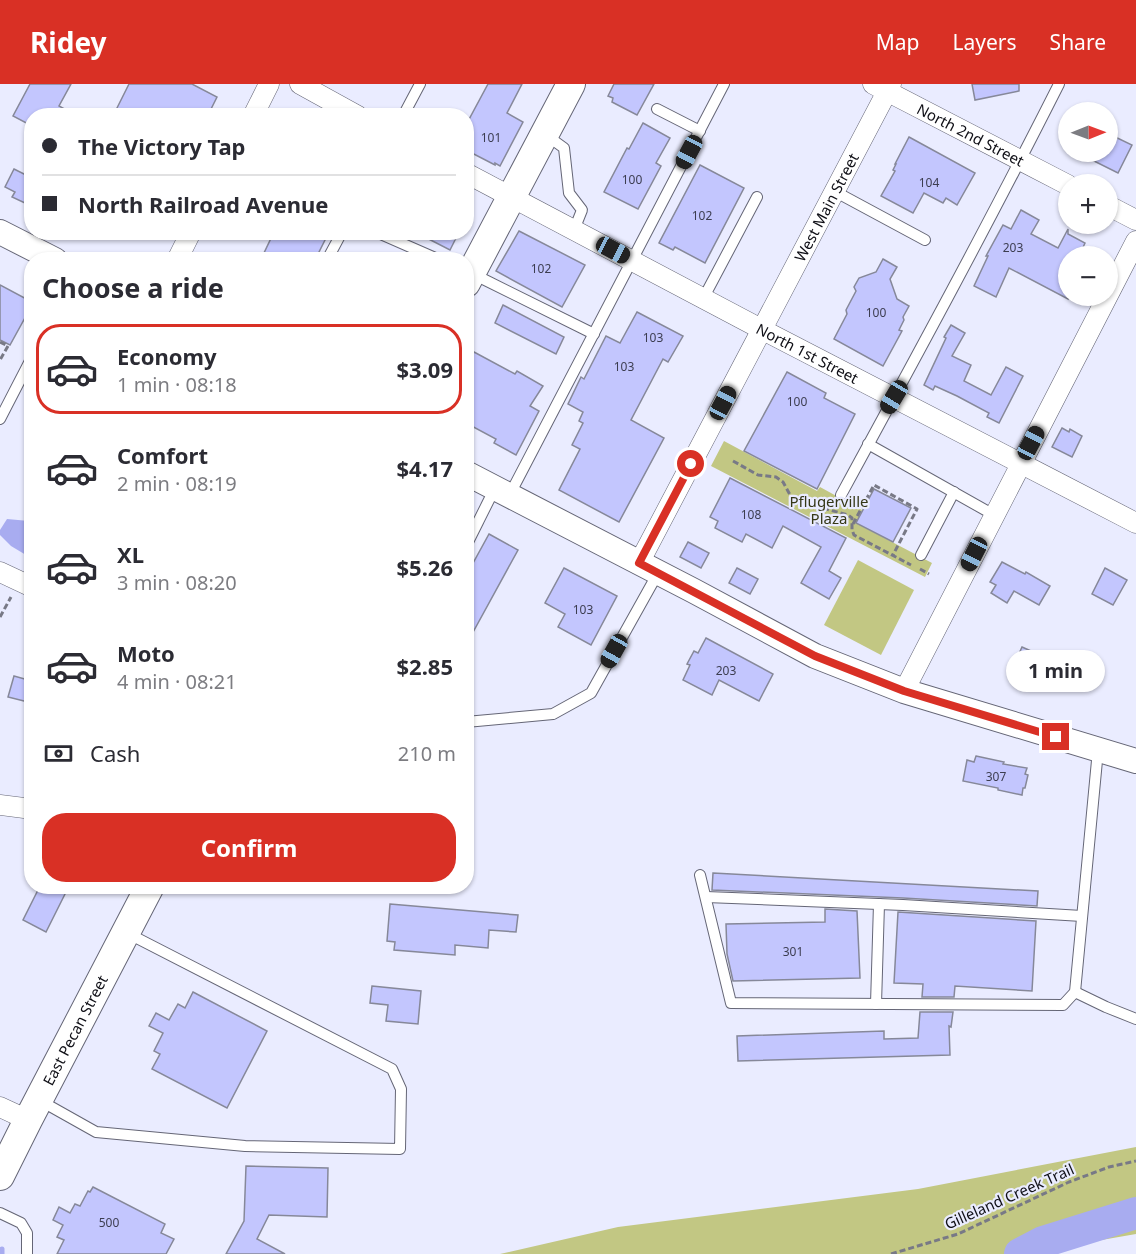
<!DOCTYPE html>
<meta charset="utf-8">
<style>
:root{--surface:#fff;--page:#f7f7f7;--text:#2b2b33;--muted:#7c7c81;--line:#e1e1e2;--accent:#d93025}
body{margin:0;font-family:"Noto Sans",sans-serif;background:var(--page);color:var(--text);height:100vh;display:flex;flex-direction:column;font-size:22px;white-space:nowrap}
*{box-sizing:border-box;margin:0}
p{font-size:20px;color:var(--muted)}
.icon{flex:none;width:33px;height:33px;fill:none;stroke:currentColor;stroke-width:2;stroke-linecap:round;stroke-linejoin:round}
.map{position:relative;flex:1;overflow:hidden}
.drawer{position:absolute;left:24px;top:168px;width:450px;height:642px;display:flex;flex-direction:column;background:var(--surface);border-radius:24px;box-shadow:0 2px 4px #0004}
.drawer>*{flex:none}
.top-card{position:absolute;left:24px;top:24px;width:450px;height:132px;border-radius:24px;box-shadow:0 2px 4px #0004;display:grid;align-content:center;height:132px;padding:0 18px;background:var(--surface)}
.needle{width:39px;rotate:89deg}
.fabs{position:absolute;left:1058px;top:18px;display:grid;gap:12px}
.fabs a{display:grid;place-items:center;width:60px;height:60px;border-radius:50%;background:var(--surface);box-shadow:0 2px 4px #0004;font-size:30px}
.end{position:absolute;width:27px;height:27px;margin:-14px;border:8px solid #d93025;background:#fff;box-shadow:0 0 0 3px #fff}
.from{border-radius:50%}
.bubble{position:absolute;height:42px;border-radius:21px;background:var(--surface);box-shadow:0 2px 4px #0004;font-size:20px;font-weight:700;line-height:42px;text-align:center}
.car{position:absolute;width:18px;height:36px;margin:-18px -9px;border-radius:8px;box-shadow:0 0 4px 2px #0007;background:linear-gradient(#222 24%,#8ab4d8 0 40%,#222 0 76%,#8ab4d8 0 86%,#222 0)}
.top-card b{display:flex;align-items:center;gap:21px;height:57px;font-size:22px}
.top-card b+b{border-top:2px solid var(--line)}
.top-card i{width:15px;height:15px;background:var(--text)}
ul{padding:0;list-style:none}
li{display:flex;align-items:center;gap:18px;height:90px;margin:0 12px 9px;padding:0 6px;border:3px solid transparent;border-radius:24px}
li div{flex:1}
li b{display:block;font-size:22px}
li em{font-style:normal;font-weight:700}
li.active{border-color:var(--accent)}
li>.icon{width:54px;height:54px;stroke-width:1.5}
h2{padding:0 18px;font-size:27px;line-height:72px}
.pay{display:flex;align-items:center;gap:15px;height:66px;padding:0 18px;font-size:22px}
.pay p{margin-inline-start:auto}
.cta{display:flex;gap:12px;margin-top:auto;padding:12px 18px}
.cta a{flex:1;height:69px;border-radius:24px;background:var(--accent);color:#fff;font-size:24px;font-weight:700;line-height:69px;text-align:center}
header{display:flex;align-items:center;gap:36px;box-sizing:border-box;height:84px;padding:0 30px;background:var(--accent);color:#fff}
header strong{font-size:28px}
nav{display:flex;gap:33px;margin-inline-start:auto;font-size:21px}
.map>svg:first-child{display:block}
.green{fill:#c2c783}
.water{fill:#a8acf0}
.lines{fill:none;stroke-linecap:round;stroke-linejoin:round}
.stream{stroke:#a8acf0;stroke-width:5}
.river{stroke:#a8acf0;stroke-width:32}
.building{fill:#c3c6fe;stroke:#868899;stroke-width:1.5}
.service-casing{stroke:#656676;stroke-width:12}
.minor-casing{stroke:#656676;stroke-width:21}
.tertiary-casing{stroke:#656676;stroke-width:26}
.secondary-casing{stroke:#656676;stroke-width:30}
.path{stroke:#787986;stroke-width:3;stroke-dasharray:6 3;stroke-linecap:butt}
.service{stroke:#fff;stroke-width:10}
.minor{stroke:#fff;stroke-width:20}
.tertiary{stroke:#fff;stroke-width:24}
.secondary{stroke:#fff;stroke-width:28}
.route{stroke:#d93025;stroke-width:8}
.labels{text-anchor:middle;dominant-baseline:central;stroke-width:4.5;stroke-linejoin:round;paint-order:stroke}
.number-label{font-size:12px;fill:#3c3d50}
.street-label{font-size:15px;fill:#0f0f16;stroke:#eaecff}
.park-label{font-size:15px;fill:#353716;stroke:#eaecff}
</style>
<header>
<strong>Ridey</strong>
<nav><a>Map</a><a>Layers</a><a>Share</a></nav>
</header>
<div class="map">
<svg width="1136" height="1170" viewBox="0 0 1136 1170">
<rect width="100%" height="100%" fill="#eaecff"/>
<g class="green">
<polygon points="724,357 817,407 820,403 862,426 856,439 932,479 925,493 711,382"/>
<polygon points="858,476 914,506 881,571 824,541"/>
<polygon points="1136,1063 1136,1150 1067,1162 1055,1170 500,1170 618,1143 918,1105"/>
</g>
<polygon class="water" points="7,435 29,437 31,438 31,474 11,462 0,451 0,446"/>
<g class="lines">
<polyline class="stream" points="2,1165 2,1170"/>
<polyline class="river" points="1020,1170 1043,1158 1136,1129"/>
</g>
<g class="building">
<polygon points="30,0 71,0 59,22 77,32 32,32 32,42 13,32"/>
<polygon points="129,0 192,0 217,13 210,27 206,25 202,32 113,32"/>
<polygon points="488,0 522,0 507,29 523,38 500,82 495,79 495,81 466,66 466,41"/>
<polygon points="614,0 654,0 637,31 612,18 613,14 608,12"/>
<polygon points="972,0 1019,0 1019,7 975,16"/>
<polygon points="643,39 670,54 656,79 661,82 638,125 604,108 627,64 629,65"/>
<polygon points="1107,49 1132,61 1118,89 1076,68 1107,68"/>
<polygon points="909,53 975,89 957,121 946,114 943,119 924,109 913,129 881,112 895,87 893,86 896,80 895,80"/>
<polygon points="700,81 744,104 705,179 675,163 673,166 659,159"/>
<polygon points="14,85 32,94 32,118 27,116 25,119 12,113 15,108 5,103"/>
<polygon points="1021,126 1039,136 1031,150 1058,164 1068,145 1068,150 1085,159 1079,172 1068,172 1068,215 1009,184 996,213 974,202 988,172 986,172 1003,141 1011,145"/>
<polygon points="519,147 585,181 562,223 496,187"/>
<polygon points="274,148 329,148 315,176 263,176 266,170 264,169"/>
<polygon points="415,148 459,148 450,166"/>
<polygon points="883,175 897,183 890,195 897,215 909,222 903,233 904,236 899,246 902,247 883,282 834,255 847,230 846,226 856,207 854,203 859,194 876,188"/>
<polygon points="0,201 32,218 32,221 10,261 0,256"/>
<polygon points="503,221 564,253 556,270 495,239"/>
<polygon points="637,228 683,252 668,278 663,275 631,336 664,354 619,438 559,406 580,365 572,361 583,339 579,337 583,328 568,320 581,293 584,295 606,252 620,259"/>
<polygon points="951,241 965,249 952,272 971,281 964,297 991,311 1006,283 1023,292 999,339 987,333 989,329 957,312 935,302 933,306 924,301 946,254 944,253"/>
<polygon points="474,268 515,290 517,287 543,302 530,322 539,327 516,371 494,359 496,355 466,339 466,282"/>
<polygon points="787,288 826,309 824,314 855,330 817,405 744,367"/>
<polygon points="1062,344 1069,348 1070,345 1082,352 1072,373 1052,363"/>
<polygon points="730,394 846,454 829,487 841,494 829,515 801,499 821,463 783,442 772,464 746,450 742,458 715,444 718,437 710,433"/>
<polygon points="874,405 911,424 893,458 856,439"/>
<polygon points="489,450 518,466 466,561 466,492"/>
<polygon points="688,458 709,469 701,484 680,473"/>
<polygon points="1002,478 1025,490 1026,488 1050,502 1039,521 1014,507 1007,519 991,509 996,501 990,498"/>
<polygon points="564,484 617,512 591,561 558,543 565,530 545,519"/>
<polygon points="737,484 758,495 750,510 729,499"/>
<polygon points="1105,484 1127,496 1113,521 1092,510"/>
<polygon points="706,554 773,590 759,617 719,596 712,611 683,596 690,581 687,580 694,567 698,569"/>
<polygon points="1022,563 1060,580 1053,596 1038,590 1036,594 1013,583"/>
<polygon points="14,592 32,597 32,619 8,613"/>
<polygon points="976,672 1004,678 1003,680 1027,684 1025,690 1028,691 1025,704 1023,704 1022,711 998,706 998,704 963,697 967,676 974,678"/>
<polygon points="713,789 1038,807 1037,822 903,814 712,806"/>
<polygon points="40,802 69,802 46,848 23,836"/>
<polygon points="390,820 518,831 516,848 489,846 488,864 455,861 455,871 394,866 395,858 387,857"/>
<polygon points="825,825 857,827 860,894 733,897 727,870 726,840 825,838"/>
<polygon points="898,828 1036,837 1032,907 955,902 954,913 922,913 923,900 894,899"/>
<polygon points="372,902 421,907 418,940 386,937 388,921 370,919"/>
<polygon points="193,908 267,947 227,1024 152,985 160,970 154,967 163,949 149,942 156,929 169,936 178,920 185,924"/>
<polygon points="920,928 953,928 951,943 949,942 950,971 738,977 737,952 884,947 884,955 918,954"/>
<polygon points="246,1082 328,1084 327,1133 269,1131 257,1155 285,1170 226,1170 244,1137"/>
<polygon points="93,1103 165,1140 161,1149 174,1155 166,1170 57,1170 64,1156 57,1153 63,1141 53,1136 59,1123 70,1129 75,1120 80,1122 88,1107 90,1108"/>
</g>
<g class="lines">
<defs>
<g id="service">
<polyline points="657,25 700,47"/>
<polyline points="403,32 420,0"/>
<polyline points="546,51 564,64 569,109 582,126 574,146"/>
<polyline points="834,107 925,156"/>
<polyline points="376,148 440,176"/>
<polyline points="327,176 342,148"/>
<polyline points="473,190 594,250"/>
<polyline points="703,215 757,113"/>
<polyline points="0,335 32,273"/>
<polyline points="868,360 994,431"/>
<path d="M841,411C915,275 989,139 1059,0"/>
<polyline points="509,412 724,0"/>
<polyline points="466,462 495,404"/>
<polyline points="921,471 954,408"/>
<polyline points="466,638 553,630 591,609 658,489"/>
<polyline points="700,791 731,919 1063,921 1075,908 1098,666"/>
<polyline points="706,813 903,821 1082,832"/>
<polyline points="1075,908 1106,923 1136,935"/>
<polyline points="876,920 879,820"/>
<polyline points="39,1016 96,1048 245,1062 400,1065 401,1005 392,985 127,849"/>
<polyline points="0,1129 21,1139 27,1149 27,1170"/>
</g>
<g id="minor">
<polyline points="300,0 358,32"/>
<path id="s1" d="M873,0L1068,101"/>
<polyline points="253,32 269,0"/>
<path id="s2" d="M466,89L761,245L1136,439"/>
<polyline points="1107,121 1136,136"/>
<polyline points="177,176 191,148"/>
<path id="s3" d="M639,479L891,0"/>
<polyline points="0,488 32,503"/>
<polyline points="904,607 1136,157"/>
<polyline points="0,721 32,725"/>
<polyline points="0,1023 28,1036"/>
</g>
<g id="tertiary">
<polyline points="0,148 55,176"/>
<polyline points="466,389 694,507 815,572 904,607 1136,677"/>
</g>
<g id="secondary">
<polyline points="466,199 571,0"/>
<path id="s4" d="M0,1092L28,1036L150,802"/>
</g>
</defs>
<use href="#service" class="service-casing"/>
<use href="#minor" class="minor-casing"/>
<use href="#tertiary" class="tertiary-casing"/>
<use href="#secondary" class="secondary-casing"/>
<g class="path">
<polyline points="0,258 8,262 0,276"/>
<polyline points="733,377 758,391 776,393 783,398 794,418 815,422 848,431 852,434 852,446 854,451 911,481"/>
<polyline points="853,440 874,401 917,425 893,471"/>
<polyline points="920,485 929,490"/>
<polyline points="0,533 11,513"/>
<polyline points="891,1170 958,1150 1069,1098 1109,1083 1136,1077"/>
</g>
<use href="#service" class="service"/>
<use href="#minor" class="minor"/>
<use href="#tertiary" class="tertiary"/>
<use href="#secondary" class="secondary"/>
</g>
<g class="lines">
<polyline class="route" points="691,380 639,479 815,572 904,607 1056,653"/>
</g>
<g class="labels">
<g class="number-label">
<text x="491" y="53">101</text>
<text x="632" y="95">100</text>
<text x="929" y="98">104</text>
<text x="702" y="131">102</text>
<text x="1013" y="163">203</text>
<text x="541" y="184">102</text>
<text x="876" y="228">100</text>
<text x="653" y="253">103</text>
<text x="624" y="282">103</text>
<text x="797" y="317">100</text>
<text x="751" y="430">108</text>
<text x="583" y="525">103</text>
<text x="726" y="586">203</text>
<text x="996" y="692">307</text>
<text x="793" y="867">301</text>
<text x="109" y="1138">500</text>
</g>
<g class="street-label">
<text stroke="none"><textPath href="#s1" startOffset="110">North 2nd Street</textPath></text>
<text stroke="none"><textPath href="#s3" startOffset="402">West Main Street</textPath></text>
<text stroke="none"><textPath href="#s2" startOffset="386">North 1st Street</textPath></text>
<text stroke="none"><textPath href="#s4" startOffset="164">East Pecan Street</textPath></text>
<text transform="translate(1009 1112) rotate(-24)">Gilleland Creek Trail</text>
</g>
<g class="park-label">
<text x="829" y="417">Pflugerville<tspan x="829" dy="17">Plaza</tspan></text>
</g>
</g>
</svg>
<div class="fabs">
<a><svg class="needle" viewBox="-14 -14 28 28"><path d="M0-13l5 13h-10z" fill="#e53935"/><path d="M0 13l5-13h-10z" fill="#7c7c81"/></svg></a>
<a>+</a>
<a>−</a>
</div>
<i class="end from" style="left:691px;top:380px"></i>
<i class="end" style="left:1056px;top:653px"></i>
<div class="bubble" style="left:1006px;top:566px;width:99px">1 min</div>
<i class="car" style="left:689px;top:68px;rotate:208deg"></i>
<i class="car" style="left:613px;top:166px;rotate:118deg"></i>
<i class="car" style="left:894px;top:313px;rotate:211deg"></i>
<i class="car" style="left:723px;top:319px;rotate:28deg"></i>
<i class="car" style="left:1031px;top:359px;rotate:28deg"></i>
<i class="car" style="left:974px;top:470px;rotate:207deg"></i>
<i class="car" style="left:614px;top:567px;rotate:209deg"></i>
<div class="top-card">
<b><i class="from"></i>The Victory Tap</b>
<b><i></i>North Railroad Avenue</b>
</div>
<section class="drawer">
<h2>Choose a ride</h2>
<ul>
<li class="active"><svg class="icon" aria-label="car" viewBox="0 0 24 24"><path d="M5 17H2v-5l4-1 3-4h7l3 4 3 1v5h-3M9 17h6M6 11h13"/><circle cx="7" cy="17" r="2"/><circle cx="17" cy="17" r="2"/></svg><div><b>Economy</b><p>1 min · 08:18</p></div><em>$3.09</em></li>
<li><svg class="icon" aria-label="car" viewBox="0 0 24 24"><path d="M5 17H2v-5l4-1 3-4h7l3 4 3 1v5h-3M9 17h6M6 11h13"/><circle cx="7" cy="17" r="2"/><circle cx="17" cy="17" r="2"/></svg><div><b>Comfort</b><p>2 min · 08:19</p></div><em>$4.17</em></li>
<li><svg class="icon" aria-label="car" viewBox="0 0 24 24"><path d="M5 17H2v-5l4-1 3-4h7l3 4 3 1v5h-3M9 17h6M6 11h13"/><circle cx="7" cy="17" r="2"/><circle cx="17" cy="17" r="2"/></svg><div><b>XL</b><p>3 min · 08:20</p></div><em>$5.26</em></li>
<li><svg class="icon" aria-label="car" viewBox="0 0 24 24"><path d="M5 17H2v-5l4-1 3-4h7l3 4 3 1v5h-3M9 17h6M6 11h13"/><circle cx="7" cy="17" r="2"/><circle cx="17" cy="17" r="2"/></svg><div><b>Moto</b><p>4 min · 08:21</p></div><em>$2.85</em></li>
</ul>
<div class="pay"><svg class="icon" aria-label="cash" viewBox="0 0 24 24"><path d="M3 7h18v10H3z"/><circle cx="12" cy="12" r="2"/></svg>Cash<p>210 m</p></div>
<div class="cta"><a>Confirm</a></div>
</section>
</div>
